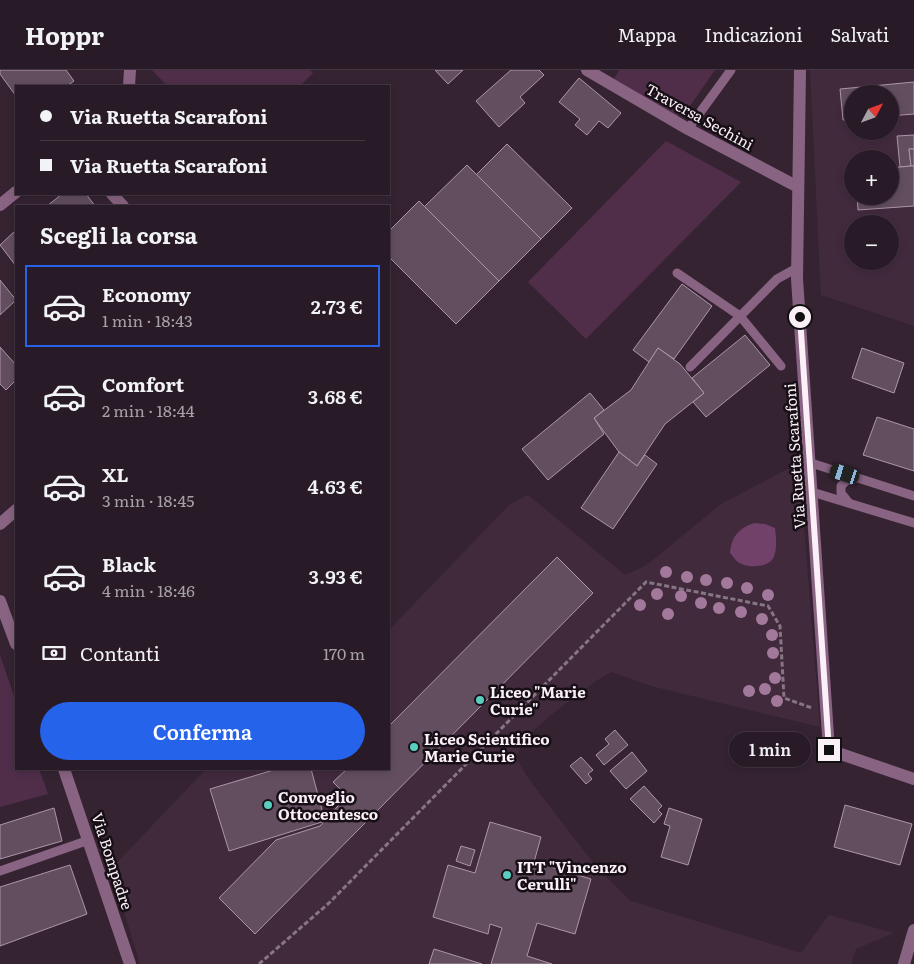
<!DOCTYPE html>
<html lang="it">
<meta charset="utf-8">
<style>
:root{--surface:#281a26;--page:#30232e;--text:#f1f3f6;--muted:#a5a1a7;--line:#443843;--accent:#2563eb}
body{margin:0;font-family:Literata,serif;background:var(--page);color:var(--text);height:100vh;display:flex;flex-direction:column;font-size:19px;white-space:nowrap}
*{box-sizing:border-box;margin:0}
p{font-size:16px;color:var(--muted)}
.icon{flex:none;width:28px;height:28px;fill:none;stroke:currentColor;stroke-width:2;stroke-linecap:round;stroke-linejoin:round}
.map{position:relative;flex:1;overflow:hidden}
.side{position:absolute;left:15px;top:135px;width:375px;height:565px;display:flex;flex-direction:column;background:var(--surface);border-radius:0px;box-shadow:0 2px 8px #0003,0 0 0 1px var(--line)}
.side>*{flex:none}
.top-card{position:absolute;left:15px;top:15px;width:375px;height:110px;border-radius:0px;box-shadow:0 2px 8px #0003,0 0 0 1px var(--line);display:grid;align-content:center;height:110px;padding:0 25px;background:var(--surface)}
.needle{width:32px;rotate:49deg}
.controls{position:absolute;left:844px;top:15px;display:grid;gap:10px}
.controls a{display:grid;place-items:center;width:55px;height:55px;border-radius:50%;background:var(--surface);box-shadow:0 2px 8px #0003,0 0 0 1px var(--line);font-size:25px}
.end{position:absolute;width:22px;height:22px;margin:-11px;border:6px solid #fbeff8;background:#111;box-shadow:0 0 0 2px #111}
.from{border-radius:50%}
.bubble{position:absolute;height:35px;border-radius:18px;background:var(--surface);box-shadow:0 2px 8px #0003,0 0 0 1px var(--line);font-size:16px;font-weight:600;line-height:35px;text-align:center}
.car{position:absolute;width:15px;height:30px;margin:-15px -8px;border-radius:6px;box-shadow:0 0 4px 1px #0007;background:linear-gradient(#222 24%,#8ab4d8 0 40%,#222 0 76%,#8ab4d8 0 86%,#222 0)}
.top-card b{display:flex;align-items:center;gap:18px;height:48px;font-size:19px}
.top-card b+b{border-top:1px solid var(--line)}
.top-card i{width:12px;height:12px;background:var(--text)}
ul{padding:0;list-style:none}
li{display:flex;align-items:center;gap:15px;height:82px;margin:0 10px 8px;padding:0 15px;border:2px solid transparent;border-radius:0px}
li div{flex:1}
li b{display:block;font-size:19px}
li em{font-style:normal;font-weight:600}
li.on{border-color:var(--accent)}
li>.icon{width:45px;height:45px;stroke-width:1.5}
h2{padding:0 25px;font-size:22px;line-height:60px}
.pay{display:flex;align-items:center;gap:12px;height:55px;padding:0 25px;font-size:19px}
.pay p{margin-inline-start:auto}
.primary-button{display:flex;gap:10px;margin-top:auto;padding:10px 25px}
.primary-button a{flex:1;height:58px;border-radius:30px;background:var(--accent);color:#fff;font-size:20px;font-weight:600;line-height:58px;text-align:center}
header{display:flex;align-items:center;gap:30px;box-sizing:border-box;height:70px;padding:0 25px;background:var(--surface);border-bottom:1px solid var(--line)}
header strong{font-size:24px}
nav{display:flex;gap:28px;margin-inline-start:auto;font-size:18px}
.map>svg:first-child{display:block}
.built{fill:#422a3d;fill-rule:evenodd}
.green{fill:#502e4a}
.forest{fill:#714169}
.building{fill:#634e5f;stroke:#ac96a7}
.lines{fill:none;stroke-linecap:round;stroke-linejoin:round}
.path{stroke:#867683;stroke-width:3;stroke-dasharray:5 2.5;stroke-linecap:butt}
.service{stroke:#896382;stroke-width:9}
.minor{stroke:#896382;stroke-width:12}
.tertiary{stroke:#896382;stroke-width:12}
.tree{fill:#a3799b}
.route{stroke:#fbeff8;stroke-width:6}
.poi-dot{fill:#59cebe;stroke:#170f16;stroke-width:2}
.labels{text-anchor:middle;dominant-baseline:central;stroke-width:5;stroke-linejoin:round;paint-order:stroke}
.street-label{font-size:15px;fill:#fbeff8;stroke:#170f16}
.poi-label{font-size:15px;font-weight:bold;fill:#fbeff8;stroke:#170f16;text-anchor:start}
</style>
<header>
<strong>Hoppr</strong>
<nav><a>Mappa</a><a>Indicazioni</a><a>Salvati</a></nav>
</header>
<div class="map">
<svg width="914" height="894" viewBox="0 0 914 894">
<rect width="100%" height="100%" fill="#352332"/>
<g class="built">
<path d="M810,0H914V256L821,225ZM852,24H890V61H852ZM852,89H890V126H852ZM852,154H890V191H852Z"/>
<polygon points="799,393 820,657 651,616 612,602 596,611 552,644 526,667 516,687 528,708 597,798 631,831 801,883 829,845 894,863 856,879 851,894 140,894 111,799 206,699 389,699 389,560 509,435 528,425 625,505 647,495 721,434"/>
</g>
<g class="green">
<polygon points="152,0 310,0 313,3 300,16 167,16"/>
<polygon points="619,0 715,0 690,36 677,46 613,11"/>
<polygon points="666,71 741,112 586,269 528,212"/>
<polygon points="0,585 16,632 16,699 39,699 48,724 0,737"/>
</g>
<path class="forest" d="M754,453L765,454L775,458C776,467 778,482 772,490C765,498 746,498 738,492C735,490 733,486 730,483C732,466 738,459 754,453Z"/>
<g class="building">
<polygon points="0,0 66,0 74,11 67,16 16,16 16,26 0,4"/>
<polygon points="435,0 463,0 448,14"/>
<polygon points="511,0 539,0 544,5 520,27 525,33 499,57 476,31"/>
<polygon points="579,8 621,43 608,58 599,51 587,65 575,55 580,49 559,32"/>
<polygon points="914,12 914,44 890,46 890,24 852,24 852,49 843,50 840,19"/>
<polygon points="914,65 914,79 909,79 911,96 900,97 897,66"/>
<polygon points="507,74 572,138 541,169 476,105"/>
<polygon points="909,79 914,79 914,96 911,96"/>
<polygon points="467,95 541,169 499,211 424,137"/>
<polygon points="911,96 914,96 914,136 858,140 857,126 890,126 890,98"/>
<polygon points="62,124 86,124 95,136 47,136"/>
<polygon points="419,131 499,211 456,254 389,187 389,161"/>
<polygon points="16,160 16,196 0,175"/>
<polygon points="0,210 16,230 0,245"/>
<polygon points="682,214 712,236 674,289 658,278 649,292 633,280"/>
<polygon points="745,265 770,295 706,347 693,332 704,323 692,308"/>
<polygon points="0,277 16,295 16,310 6,320 0,314"/>
<polygon points="658,278 680,294 704,323 665,354 637,396 619,382 594,348 631,320"/>
<polygon points="862,278 904,293 894,323 852,308"/>
<polygon points="590,323 604,340 594,348 604,364 548,410 522,379"/>
<polygon points="877,347 914,359 914,401 863,385"/>
<polygon points="619,382 637,396 645,385 657,394 613,459 581,438"/>
<polygon points="557,487 593,523 255,864 219,828 276,770 320,756 347,726 333,712 347,699 389,699 389,656"/>
<polygon points="615,660 628,675 604,695 596,685 609,674 605,669"/>
<polygon points="632,682 647,701 626,719 610,701"/>
<polygon points="581,687 593,700 588,704 592,709 586,714 570,696"/>
<polygon points="277,699 311,699 325,751 229,781 210,719"/>
<polygon points="644,716 662,736 658,740 662,744 654,753 630,729"/>
<polygon points="845,735 912,754 900,795 834,777"/>
<polygon points="54,738 62,771 0,789 0,755"/>
<polygon points="669,738 702,749 688,795 661,787 670,756 664,754"/>
<polygon points="490,752 541,767 534,792 591,809 575,864 537,853 527,886 552,894 491,894 502,858 490,854 488,864 433,847 448,795 475,803"/>
<polygon points="461,776 475,780 470,796 456,791"/>
<polygon points="70,795 87,844 0,876 0,817"/>
<polygon points="434,879 482,894 429,894"/>
</g>
<g class="lines">
<polyline class="path" points="259,894 329,833 646,512 768,536 780,556 784,628 812,638"/>
<g class="service">
<polyline points="688,59 731,0"/>
<polyline points="677,203 740,246 781,296"/>
<polyline points="690,297 777,209 797,198"/>
<polyline points="811,393 914,426"/>
<polyline points="812,422 914,453"/>
<polyline points="849,433 841,423 841,416 846,411 857,408"/>
<polyline points="0,801 89,770"/>
</g>
<g class="minor">
<polyline points="587,0 688,59 798,117"/>
<polyline points="800,0 797,209 829,680 914,709"/>
<polyline points="129,16 130,0"/>
<polyline points="112,124 123,136"/>
<polyline points="0,135 16,122"/>
<polyline points="0,454 16,440"/>
<polyline points="0,531 16,574"/>
<polyline points="64,699 130,894"/>
</g>
<polyline class="tertiary" points="904,894 914,860"/>
</g>
<g class="tree">
<circle cx="666" cy="502" r="6"/>
<circle cx="687" cy="507" r="6"/>
<circle cx="706" cy="510" r="6"/>
<circle cx="727" cy="513" r="6"/>
<circle cx="747" cy="518" r="6"/>
<circle cx="657" cy="524" r="6"/>
<circle cx="768" cy="525" r="6"/>
<circle cx="681" cy="526" r="6"/>
<circle cx="701" cy="533" r="6"/>
<circle cx="640" cy="535" r="6"/>
<circle cx="719" cy="538" r="6"/>
<circle cx="741" cy="542" r="6"/>
<circle cx="668" cy="544" r="6"/>
<circle cx="762" cy="549" r="6"/>
<circle cx="772" cy="565" r="6"/>
<circle cx="773" cy="583" r="6"/>
<circle cx="775" cy="608" r="6"/>
<circle cx="765" cy="619" r="6"/>
<circle cx="749" cy="621" r="6"/>
<circle cx="777" cy="631" r="6"/>
</g>
<g class="lines">
<polyline class="route" points="800,247 829,680"/>
</g>
<g class="poi-dot">
<circle cx="480" cy="630" r="5"/>
<circle cx="414" cy="677" r="5"/>
<circle cx="268" cy="735" r="5"/>
<circle cx="507" cy="805" r="5"/>
</g>
<g class="labels">
<g class="street-label">
<text transform="translate(700 46) rotate(29)">Traversa Sechini</text>
<text transform="translate(794 386) rotate(-94)">Via Ruetta Scarafoni</text>
<text transform="translate(113 791) rotate(72)">Via Bompadre</text>
</g>
<g class="poi-label">
<text x="490" y="621">Liceo "Marie<tspan x="490" dy="17">Curie"</tspan></text>
<text x="424" y="668">Liceo Scientifico<tspan x="424" dy="17">Marie Curie</tspan></text>
<text x="278" y="726">Convoglio<tspan x="278" dy="17">Ottocentesco</tspan></text>
<text x="517" y="796">ITT "Vincenzo<tspan x="517" dy="17">Cerulli"</tspan></text>
</g>
</g>
</svg>
<div class="controls">
<a><svg class="needle" viewBox="-14 -14 28 28"><path d="M0-13l5 13h-10z" fill="#e53935"/><path d="M0 13l5-13h-10z" fill="#a5a1a7"/></svg></a>
<a>+</a>
<a>−</a>
</div>
<i class="end from" style="left:800px;top:247px"></i>
<i class="end" style="left:829px;top:680px"></i>
<div class="bubble" style="left:729px;top:662px;width:82px">1 min</div>
<i class="car" style="left:845px;top:404px;rotate:288deg"></i>
<div class="top-card">
<b><i class="from"></i>Via Ruetta Scarafoni</b>
<b><i></i>Via Ruetta Scarafoni</b>
</div>
<section class="side">
<h2>Scegli la corsa</h2>
<ul>
<li class="on"><svg class="icon" aria-label="car" viewBox="0 0 24 24"><path d="M5 17H2v-5l4-1 3-4h7l3 4 3 1v5h-3M9 17h6M6 11h13"/><circle cx="7" cy="17" r="2"/><circle cx="17" cy="17" r="2"/></svg><div><b>Economy</b><p>1 min · 18:43</p></div><em>2.73 €</em></li>
<li><svg class="icon" aria-label="car" viewBox="0 0 24 24"><path d="M5 17H2v-5l4-1 3-4h7l3 4 3 1v5h-3M9 17h6M6 11h13"/><circle cx="7" cy="17" r="2"/><circle cx="17" cy="17" r="2"/></svg><div><b>Comfort</b><p>2 min · 18:44</p></div><em>3.68 €</em></li>
<li><svg class="icon" aria-label="car" viewBox="0 0 24 24"><path d="M5 17H2v-5l4-1 3-4h7l3 4 3 1v5h-3M9 17h6M6 11h13"/><circle cx="7" cy="17" r="2"/><circle cx="17" cy="17" r="2"/></svg><div><b>XL</b><p>3 min · 18:45</p></div><em>4.63 €</em></li>
<li><svg class="icon" aria-label="car" viewBox="0 0 24 24"><path d="M5 17H2v-5l4-1 3-4h7l3 4 3 1v5h-3M9 17h6M6 11h13"/><circle cx="7" cy="17" r="2"/><circle cx="17" cy="17" r="2"/></svg><div><b>Black</b><p>4 min · 18:46</p></div><em>3.93 €</em></li>
</ul>
<div class="pay"><svg class="icon" aria-label="cash" viewBox="0 0 24 24"><path d="M3 7h18v10H3z"/><circle cx="12" cy="12" r="2"/></svg>Contanti<p>170 m</p></div>
<div class="primary-button"><a>Conferma</a></div>
</section>
</div>
